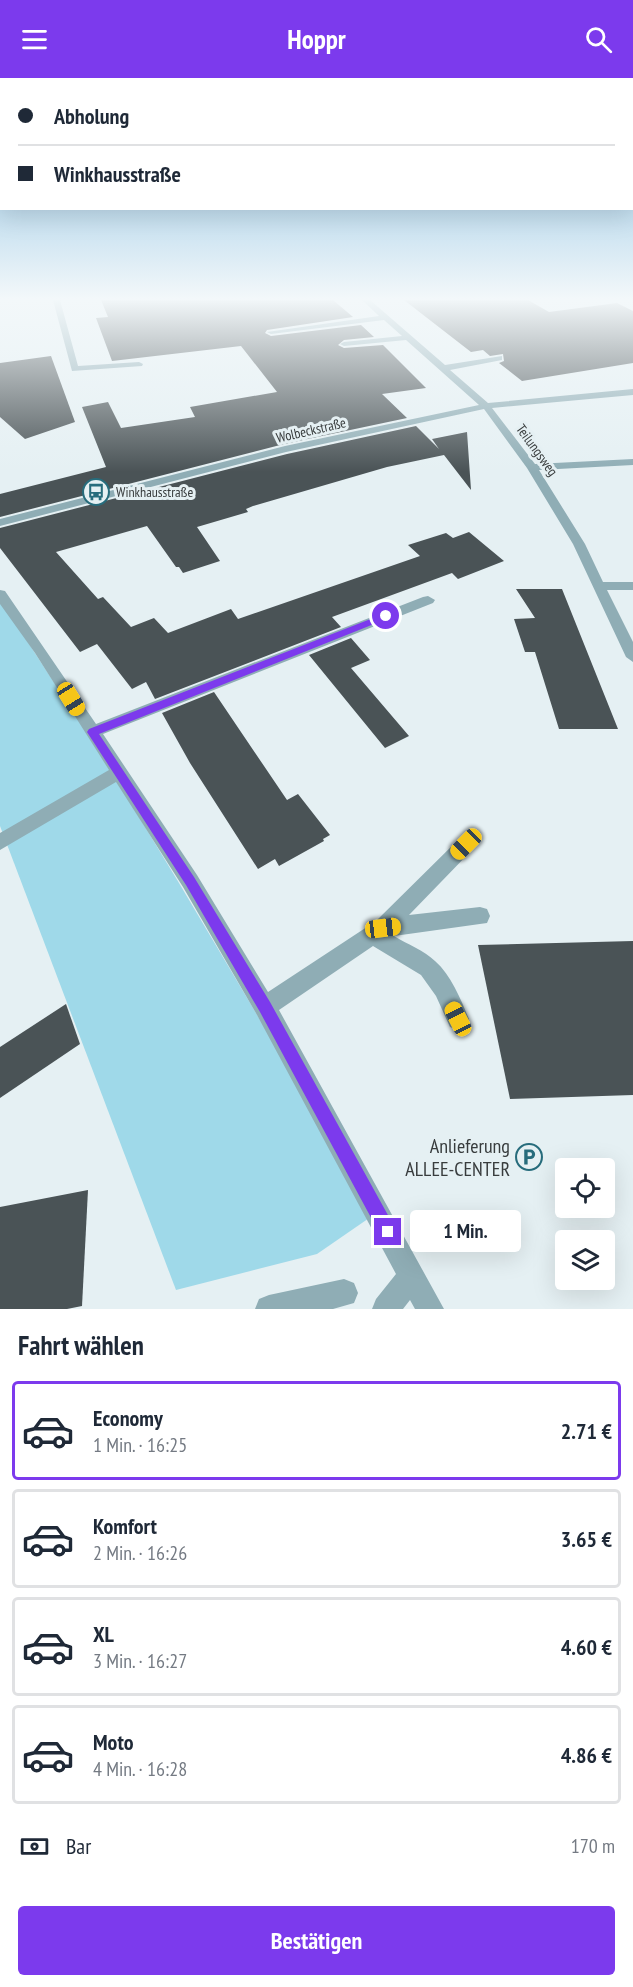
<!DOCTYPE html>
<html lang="de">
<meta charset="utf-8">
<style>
:root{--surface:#fff;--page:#f6f6f7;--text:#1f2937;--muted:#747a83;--line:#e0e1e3;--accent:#7c3aed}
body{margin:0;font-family:"PT Sans Narrow",sans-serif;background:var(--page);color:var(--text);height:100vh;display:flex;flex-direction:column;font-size:22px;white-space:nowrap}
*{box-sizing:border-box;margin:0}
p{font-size:20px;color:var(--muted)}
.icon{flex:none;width:33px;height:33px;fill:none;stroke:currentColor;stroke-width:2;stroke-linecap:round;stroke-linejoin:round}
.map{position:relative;height:1231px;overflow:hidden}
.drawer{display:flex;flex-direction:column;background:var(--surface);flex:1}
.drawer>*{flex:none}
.banner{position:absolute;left:0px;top:0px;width:633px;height:132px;box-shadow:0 6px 24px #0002;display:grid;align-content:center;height:132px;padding:0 18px;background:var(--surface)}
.fabs{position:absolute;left:555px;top:1080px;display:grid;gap:12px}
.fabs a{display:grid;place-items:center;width:60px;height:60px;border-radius:6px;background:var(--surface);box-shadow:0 6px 24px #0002;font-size:30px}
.end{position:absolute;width:27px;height:27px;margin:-14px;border:8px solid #7c3aed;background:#fff;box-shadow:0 0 0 3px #fff}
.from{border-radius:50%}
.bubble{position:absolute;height:42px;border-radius:6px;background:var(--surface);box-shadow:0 6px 24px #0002;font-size:20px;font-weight:600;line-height:42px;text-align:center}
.car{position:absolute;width:18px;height:36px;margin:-18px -9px;border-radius:8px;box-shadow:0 0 4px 2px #0007;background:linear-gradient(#f5c518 24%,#345 0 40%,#f5c518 0 76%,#345 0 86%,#f5c518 0)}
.banner b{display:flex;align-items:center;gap:21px;height:57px;font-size:22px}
.banner b+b{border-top:2px solid var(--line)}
.banner i{width:15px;height:15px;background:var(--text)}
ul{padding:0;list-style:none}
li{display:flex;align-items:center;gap:18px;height:99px;margin:0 12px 9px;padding:0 6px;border:3px solid var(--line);border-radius:6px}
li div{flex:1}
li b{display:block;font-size:22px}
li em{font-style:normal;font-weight:600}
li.current{border-color:var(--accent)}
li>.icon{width:54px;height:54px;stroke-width:1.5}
h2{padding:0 18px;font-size:27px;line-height:72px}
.pay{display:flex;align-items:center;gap:15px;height:66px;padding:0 18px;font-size:22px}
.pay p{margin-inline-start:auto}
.action{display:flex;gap:12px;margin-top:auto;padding:12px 18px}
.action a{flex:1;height:69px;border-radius:6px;background:var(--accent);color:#fff;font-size:24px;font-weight:600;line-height:69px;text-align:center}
header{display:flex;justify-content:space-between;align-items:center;height:78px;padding:0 18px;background:var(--accent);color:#fff;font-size:27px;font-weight:600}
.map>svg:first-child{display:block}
.green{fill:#9fd9e9}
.building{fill:#4a5356}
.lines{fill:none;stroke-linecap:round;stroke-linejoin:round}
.minor{fill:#8fadb5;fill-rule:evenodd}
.route{fill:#7c3aed}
.labels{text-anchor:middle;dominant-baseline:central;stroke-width:6;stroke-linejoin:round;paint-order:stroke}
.far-street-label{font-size:14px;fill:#383c3d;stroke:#e5f0f3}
.far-poi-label{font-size:14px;fill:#383c3d;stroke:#e5f0f3;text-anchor:start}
.near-poi-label{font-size:20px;fill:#383c3d;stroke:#e5f0f3;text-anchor:end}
</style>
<header><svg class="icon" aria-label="menu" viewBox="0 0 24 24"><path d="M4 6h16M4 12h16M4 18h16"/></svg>Hoppr<svg class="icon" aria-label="search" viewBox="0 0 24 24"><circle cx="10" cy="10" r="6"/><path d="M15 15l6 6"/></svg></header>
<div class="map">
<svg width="633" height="1231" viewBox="0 0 633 1231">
<rect width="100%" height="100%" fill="#e5f0f3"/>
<polygon class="green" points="0,521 108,688 179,805 375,1136 317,1176 176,1212 0,748"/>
<g class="building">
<polygon points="101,222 333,222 353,239 267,252 265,255 271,258 361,247 374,259 344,262 338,267 344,270 383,267 426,310 382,316 407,340 284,366 0,439 0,416 106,389 82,329 108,324 121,350 195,339 190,329 277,314 241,268 112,283 96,240 108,239"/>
<polygon points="404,222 528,222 549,234 617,225 633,233 633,285 522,303 499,285 504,283 503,276 490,278 483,272 471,274"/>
<polygon points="51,278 75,344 25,361 0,339 0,285"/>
<polygon points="416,348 439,371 432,361 467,354 471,412 444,377 387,389 253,428 246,431 248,434 197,449 220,483 183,495 179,489 176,489 147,448 56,474 98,521 103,519 131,549 154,540 168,555 231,531 238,541 420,478 408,467 446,455 453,460 469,454 504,483 458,501 452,495 332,539 341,549 155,621 146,604 132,611 97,566 80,574 0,470 0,450 287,376"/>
<polygon points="516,511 562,511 618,651 559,651 535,574 525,574 514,541 535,540"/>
<polygon points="351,560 370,582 351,590 409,658 385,670 309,577"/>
<polygon points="214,614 287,722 298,716 330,757 323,761 324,763 279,788 275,781 258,791 190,685 162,635"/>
<polygon points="633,863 633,1017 510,1021 478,867"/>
<polygon points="66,926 80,966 0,1020 0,969"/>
<polygon points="88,1112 82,1228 67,1231 0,1231 0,1129"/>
</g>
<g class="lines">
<g class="minor">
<polygon points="53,222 60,222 78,288 139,284 143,286 142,288 72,293"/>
<polygon points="362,222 370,222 445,287 502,278 502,282 450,292 488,325 633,311 633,317 492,330 535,386 633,381 633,387 539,392 585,466 603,504 633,504 633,512 607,512 633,564 633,584 626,579 573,466 527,390 484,331 286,374 0,448 0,441 285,368 479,327 406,262 344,268 340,266 344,264 402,258 384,242 271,256 267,254 379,238"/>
<path d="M0,512L5,513L96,646L423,519L428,518L435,522L433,525L103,656L197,797L268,914L376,843L460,760L466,758L472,760L475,766L472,772L409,837L480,829L487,831L490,838L487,845L394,858C407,866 425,873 435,883C451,897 461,922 469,941L466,949L458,952L450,949L436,918L421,897L373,868L279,932L444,1231H415L410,1222L403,1231H372L376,1221L396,1196L257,937L183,809L116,704L0,772V755L109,692L35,575L0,526Z"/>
<polygon points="344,1201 354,1205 358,1215 354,1225 333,1231 255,1231 259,1221 269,1217"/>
</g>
</g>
<linearGradient id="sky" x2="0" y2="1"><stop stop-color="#79b7de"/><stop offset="0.56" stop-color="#f3f8fa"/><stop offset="1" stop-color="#f3f8fa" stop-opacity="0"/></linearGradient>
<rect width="633" height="394" fill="url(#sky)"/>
<polygon class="route" points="386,535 391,538 389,540 99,656 194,799 270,924 394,1148 396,1154 394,1160 388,1163 382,1160 260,934 186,807 87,654 89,651"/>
<defs>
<symbol id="bus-ring" viewBox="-11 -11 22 22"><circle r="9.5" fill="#e5f0f3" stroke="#276c7c" stroke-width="1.5"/><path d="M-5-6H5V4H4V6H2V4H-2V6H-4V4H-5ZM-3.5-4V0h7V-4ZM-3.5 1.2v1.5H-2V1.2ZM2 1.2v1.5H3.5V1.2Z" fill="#276c7c"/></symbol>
<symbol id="parking-ring" viewBox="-11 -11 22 22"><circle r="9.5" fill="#e5f0f3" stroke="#276c7c" stroke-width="1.5"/><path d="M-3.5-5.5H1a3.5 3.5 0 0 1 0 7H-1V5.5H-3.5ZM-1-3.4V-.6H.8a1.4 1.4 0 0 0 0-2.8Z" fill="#276c7c"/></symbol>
</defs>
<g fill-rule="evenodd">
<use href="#bus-ring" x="81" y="399" width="30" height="30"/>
<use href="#parking-ring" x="514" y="1064" width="30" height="30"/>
</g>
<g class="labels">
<g class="far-street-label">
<text transform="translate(311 352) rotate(-13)">Wolbeckstraße</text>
<text transform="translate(537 372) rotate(54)">Teilungsweg</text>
</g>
<g class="far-poi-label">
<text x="116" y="414">Winkhausstraße</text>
</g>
<g class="near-poi-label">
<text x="510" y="1068">Anlieferung<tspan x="510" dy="23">ALLEE-CENTER</tspan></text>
</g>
</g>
</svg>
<div class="fabs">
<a><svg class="icon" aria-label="locate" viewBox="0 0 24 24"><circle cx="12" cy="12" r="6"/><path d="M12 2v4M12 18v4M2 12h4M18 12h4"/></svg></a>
<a><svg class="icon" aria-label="layers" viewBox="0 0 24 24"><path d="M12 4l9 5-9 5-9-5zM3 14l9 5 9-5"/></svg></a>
</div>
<i class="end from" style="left:386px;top:538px"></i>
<i class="end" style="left:388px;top:1154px"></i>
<div class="bubble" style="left:410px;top:1132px;width:111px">1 Min.</div>
<i class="car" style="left:71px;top:621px;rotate:148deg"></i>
<i class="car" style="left:466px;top:766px;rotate:225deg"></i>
<i class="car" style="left:383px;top:850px;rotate:83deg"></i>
<i class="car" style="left:458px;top:941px;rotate:333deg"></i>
<div class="banner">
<b><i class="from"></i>Abholung</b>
<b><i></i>Winkhausstraße</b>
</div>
</div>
<section class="drawer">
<h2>Fahrt wählen</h2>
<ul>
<li class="current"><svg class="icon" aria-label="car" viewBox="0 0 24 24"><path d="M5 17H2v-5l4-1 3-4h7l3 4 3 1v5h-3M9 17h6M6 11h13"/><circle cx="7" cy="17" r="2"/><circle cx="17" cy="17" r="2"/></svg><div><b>Economy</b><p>1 Min. · 16:25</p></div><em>2.71 €</em></li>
<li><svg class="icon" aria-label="car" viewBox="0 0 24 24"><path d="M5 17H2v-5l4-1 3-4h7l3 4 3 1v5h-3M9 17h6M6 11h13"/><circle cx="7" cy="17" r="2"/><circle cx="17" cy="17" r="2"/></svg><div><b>Komfort</b><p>2 Min. · 16:26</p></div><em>3.65 €</em></li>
<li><svg class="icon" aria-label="car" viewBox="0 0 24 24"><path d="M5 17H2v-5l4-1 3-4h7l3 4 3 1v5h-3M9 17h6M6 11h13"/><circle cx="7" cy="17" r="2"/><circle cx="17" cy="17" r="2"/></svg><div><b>XL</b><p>3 Min. · 16:27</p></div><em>4.60 €</em></li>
<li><svg class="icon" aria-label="car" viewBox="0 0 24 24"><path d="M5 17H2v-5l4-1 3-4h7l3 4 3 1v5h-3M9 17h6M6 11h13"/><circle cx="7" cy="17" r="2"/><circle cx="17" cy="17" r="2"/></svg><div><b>Moto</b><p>4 Min. · 16:28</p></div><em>4.86 €</em></li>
</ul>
<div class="pay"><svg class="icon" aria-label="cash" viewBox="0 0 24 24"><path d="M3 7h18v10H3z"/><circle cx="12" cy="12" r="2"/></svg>Bar<p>170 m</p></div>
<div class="action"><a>Bestätigen</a></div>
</section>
